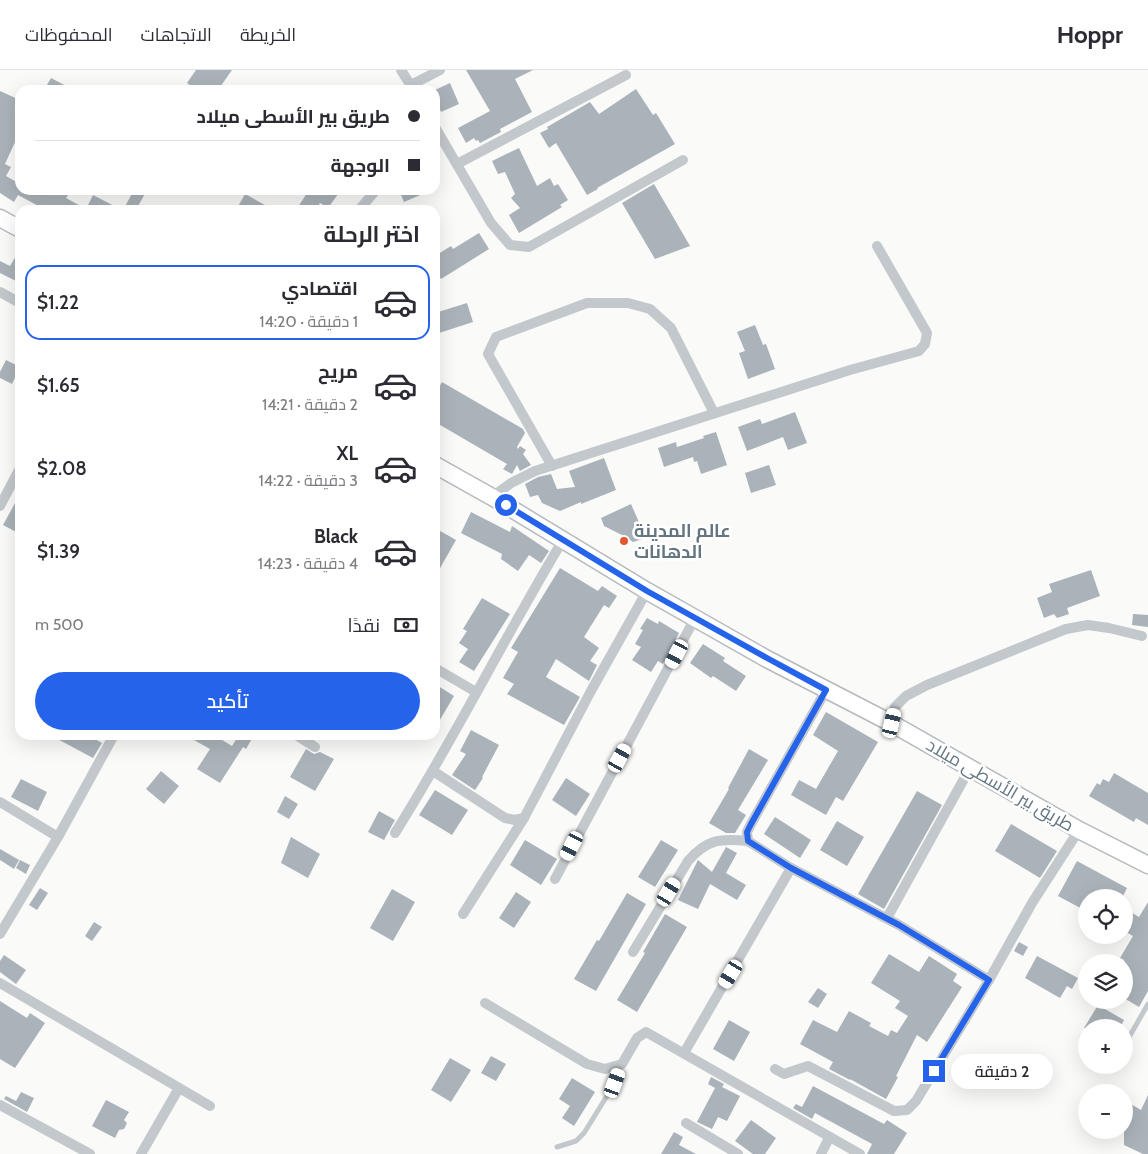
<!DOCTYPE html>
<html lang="ar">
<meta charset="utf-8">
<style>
:root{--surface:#fff;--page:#f7f7f7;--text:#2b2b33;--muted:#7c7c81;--line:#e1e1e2;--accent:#2563eb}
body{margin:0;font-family:Cabin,Cairo,sans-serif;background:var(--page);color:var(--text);direction:rtl;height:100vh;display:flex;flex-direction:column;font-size:19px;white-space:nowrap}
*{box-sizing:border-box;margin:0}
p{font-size:16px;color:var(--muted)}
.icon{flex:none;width:28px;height:28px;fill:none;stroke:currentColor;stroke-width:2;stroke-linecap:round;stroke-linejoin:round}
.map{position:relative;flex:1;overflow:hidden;direction:ltr}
.details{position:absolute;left:15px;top:135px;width:425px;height:535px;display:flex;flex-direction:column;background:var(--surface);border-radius:15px;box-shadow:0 5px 20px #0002;direction:rtl}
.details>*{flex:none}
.banner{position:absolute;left:15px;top:15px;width:425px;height:110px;border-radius:15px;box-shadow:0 5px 20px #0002;direction:rtl;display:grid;align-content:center;height:110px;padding:0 20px;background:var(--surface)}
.buttons{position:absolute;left:1078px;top:819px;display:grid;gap:10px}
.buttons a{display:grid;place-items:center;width:55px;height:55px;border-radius:50%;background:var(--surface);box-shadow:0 5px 20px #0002;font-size:25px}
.end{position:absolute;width:22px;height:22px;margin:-11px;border:6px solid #2563eb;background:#fff;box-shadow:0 0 0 2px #fff}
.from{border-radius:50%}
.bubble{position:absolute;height:35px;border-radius:18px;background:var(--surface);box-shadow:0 5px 20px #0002;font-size:16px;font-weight:600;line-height:35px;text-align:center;direction:rtl}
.car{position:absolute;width:15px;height:30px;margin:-15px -8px;border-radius:6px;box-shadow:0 0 4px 1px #0007;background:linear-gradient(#fff 24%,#345 0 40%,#fff 0 76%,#345 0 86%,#fff 0)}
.banner b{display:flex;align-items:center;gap:18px;height:48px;font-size:19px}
.banner b+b{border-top:1px solid var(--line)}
.banner i{width:12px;height:12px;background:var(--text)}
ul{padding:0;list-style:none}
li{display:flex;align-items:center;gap:15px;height:75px;margin:0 10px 8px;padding:0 10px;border:2px solid transparent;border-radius:15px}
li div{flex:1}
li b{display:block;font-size:19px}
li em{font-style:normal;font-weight:600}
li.current{border-color:var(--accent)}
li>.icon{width:45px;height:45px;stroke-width:1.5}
h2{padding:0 20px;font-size:22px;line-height:60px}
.pay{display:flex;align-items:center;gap:12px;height:55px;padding:0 20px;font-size:19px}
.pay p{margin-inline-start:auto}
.action{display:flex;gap:10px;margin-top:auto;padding:10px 20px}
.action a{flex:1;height:58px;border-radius:30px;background:var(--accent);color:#fff;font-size:20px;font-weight:600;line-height:58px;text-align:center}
header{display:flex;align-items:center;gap:30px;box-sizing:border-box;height:70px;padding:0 25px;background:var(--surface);border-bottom:1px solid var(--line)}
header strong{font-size:24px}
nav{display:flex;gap:28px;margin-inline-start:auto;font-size:18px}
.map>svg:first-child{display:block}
.building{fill:#aab3b9}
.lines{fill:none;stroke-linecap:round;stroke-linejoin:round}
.primary-casing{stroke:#b5babe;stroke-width:19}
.lane{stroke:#c3c8cc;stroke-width:5}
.street{stroke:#c3c8cc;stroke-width:10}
.primary{stroke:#fff;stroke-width:16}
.route{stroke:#2563eb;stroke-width:6}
.poi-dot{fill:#e4572e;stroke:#fff;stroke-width:2}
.labels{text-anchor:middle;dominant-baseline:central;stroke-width:5;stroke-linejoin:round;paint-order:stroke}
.poi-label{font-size:18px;font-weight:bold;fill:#657683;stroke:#fff;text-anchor:start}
.street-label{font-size:18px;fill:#657683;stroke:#fff}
</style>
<header>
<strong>Hoppr</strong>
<nav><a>الخريطة</a><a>الاتجاهات</a><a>المحفوظات</a></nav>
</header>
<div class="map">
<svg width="1148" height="1084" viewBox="0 0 1148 1084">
<rect width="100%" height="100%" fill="#fafaf8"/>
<g class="building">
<polygon points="196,0 232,0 218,20 197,20 187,13"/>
<polygon points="466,0 533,0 515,9 532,42 500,59 501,62 480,73 478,70 476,71 474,68 466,73 458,58 490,41"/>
<polygon points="51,8 74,20 44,20"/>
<polygon points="450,13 459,34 441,42 435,28 435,20"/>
<polygon points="636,19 653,45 656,43 675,74 597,118 598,119 587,125 556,73 549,78 540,63 548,59 547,57 590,32 599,44"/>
<polygon points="0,21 20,30 20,61 5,94 11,97 6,106 20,114 20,120 30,120 39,125 42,120 71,120 66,128 86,139 93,125 122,140 46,140 18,125 14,132 0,123"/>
<polygon points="519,78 537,116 550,108 554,116 558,114 568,130 560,135 562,137 519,163 509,145 520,138 511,128 515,124 505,102 498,104 492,91"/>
<polygon points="654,114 690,176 655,189 622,133"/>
<polygon points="134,120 147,120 136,140 123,140"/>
<polygon points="309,120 341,120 328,138 320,133 316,140 296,140"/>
<polygon points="399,120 432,120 404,132"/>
<polygon points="245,124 274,140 236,140"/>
<polygon points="479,163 489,179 441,209 435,200 435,186 451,176 453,179"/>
<polygon points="20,179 20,213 0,203 0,191 10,196"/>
<polygon points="467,233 473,252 439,263 435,250 435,243"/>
<polygon points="755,255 763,275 766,274 775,299 748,309 739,283 745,281 737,262"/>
<polygon points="6,290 20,297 12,314 0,308 0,302"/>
<polygon points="442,312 523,359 525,363 517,377 518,379 520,376 526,380 523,384 531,395 520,401 517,395 512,404 503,399 507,394 435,352 435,325"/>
<polygon points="795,342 807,373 788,380 783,367 747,381 738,357 760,349 762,354"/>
<polygon points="716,362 727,395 701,404 697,391 694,392 693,387 664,397 658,378 676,372 677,377 704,368 703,366"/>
<polygon points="604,388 616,420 581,434 581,432 560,441 542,433 538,425 530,427 525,414 538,407 551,404 557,419 575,417 569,401"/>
<polygon points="769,395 776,415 751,423 745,403"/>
<polygon points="20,424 20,464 3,455"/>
<polygon points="631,434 646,468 633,472 624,466 604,456 601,448"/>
<polygon points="471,442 510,462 512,456 549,481 541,493 529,485 518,501 501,489 502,484 461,463"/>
<polygon points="435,458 456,470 435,507"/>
<polygon points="560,498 598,521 602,516 617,526 609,538 604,535 584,567 599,578 590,591 597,595 589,611 556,589 546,607 580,627 564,655 507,624 514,614 503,608 518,582 511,578"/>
<polygon points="1091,500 1100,526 1067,538 1069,544 1057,548 1054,544 1044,548 1037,528 1052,522 1049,514"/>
<polygon points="482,528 510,544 474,601 459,592 468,579 459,573 467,561 463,559"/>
<polygon points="1133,544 1148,545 1148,557 1132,555"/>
<polygon points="647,548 658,554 659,551 679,563 663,594 658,591 651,602 632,590 641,577 635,574 643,560 640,559"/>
<polygon points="703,574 725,588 723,591 746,606 736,621 713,606 711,608 690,593"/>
<polygon points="435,614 454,626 435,658"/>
<polygon points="826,642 878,672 843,731 836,727 826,745 791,725 799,710 816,719 838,681 813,665"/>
<polygon points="471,660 499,675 482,707 483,708 475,720 452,705 466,684 460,681"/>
<polygon points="50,665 88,665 102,673 93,688"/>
<polygon points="185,665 214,665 232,676 239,665 254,665 246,679 243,677 220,713 197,699 210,679"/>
<polygon points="306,679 314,684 320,682 334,689 315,721 290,707"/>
<polygon points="749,679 768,690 738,740 746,745 735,763 726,763 709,753 729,719 728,718"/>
<polygon points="161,701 179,716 164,734 146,719"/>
<polygon points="1114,703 1148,723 1148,755 1136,748 1134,752 1089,726 1097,713 1100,715 1103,709 1109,712"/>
<polygon points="566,708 590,724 576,746 552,730"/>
<polygon points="21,709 47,722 38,741 11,727"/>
<polygon points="435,720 468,740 452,765 419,745"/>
<polygon points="917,721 942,735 884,839 858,824"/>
<polygon points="285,726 298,734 289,749 277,742"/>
<polygon points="379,741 395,750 384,770 368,762"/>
<polygon points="775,747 811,770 800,788 764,764"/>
<polygon points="837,751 864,767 847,796 820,780"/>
<polygon points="1011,754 1057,781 1040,808 995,781"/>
<polygon points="291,767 320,784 308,808 281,793"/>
<polygon points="525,770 557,789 541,815 510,795"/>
<polygon points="661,770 678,780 655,817 638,807"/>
<polygon points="726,777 737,783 726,803 746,815 737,830 710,814 698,839 678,830 698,790 712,802"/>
<polygon points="0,779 19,790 14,799 0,790"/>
<polygon points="20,790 30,795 26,804 16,798"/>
<polygon points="1077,791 1127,818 1122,828 1086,828 1086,841 1058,826"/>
<polygon points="40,818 48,823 37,840 29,835"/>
<polygon points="392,819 415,832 393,871 370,858"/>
<polygon points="516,822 531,832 514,858 499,848"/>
<polygon points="627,823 646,834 596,921 574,909 597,870 599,871"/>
<polygon points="1148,832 1148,921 1139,937 1124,928 1124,890 1120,888 1133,866 1124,861 1124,838 1139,847"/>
<polygon points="665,844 687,857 637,942 617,930 645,883 643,882"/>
<polygon points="94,852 102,857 92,871 85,866"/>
<polygon points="1019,872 1028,877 1023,886 1014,881"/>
<polygon points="889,884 919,902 929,886 957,904 953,911 962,917 927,972 917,965 896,1006 898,1007 886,1029 850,1009 850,1010 829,999 833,992 800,974 813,950 837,962 849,941 871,953 869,956 888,966 891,960 897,963 908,946 895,938 900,931 871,913"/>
<polygon points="4,885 26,900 16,914 0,902 0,891"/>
<polygon points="1037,886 1078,908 1072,919 1067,916 1060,928 1025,908"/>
<polygon points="818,918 827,924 818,938 808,932"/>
<polygon points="0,931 27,948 30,943 45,953 15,998 0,989"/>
<polygon points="1098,935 1124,950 1120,958 1084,958"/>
<polygon points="729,950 750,962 734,991 713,979"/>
<polygon points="491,986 506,994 496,1011 481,1003"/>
<polygon points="450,988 471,1000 451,1032 431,1020"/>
<polygon points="711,1007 724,1014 722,1017 740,1026 727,1051 718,1047 712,1059 697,1052 715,1018 708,1014"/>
<polygon points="572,1008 595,1022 574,1056 562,1048 570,1036 559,1029"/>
<polygon points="813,1016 884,1054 887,1050 907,1063 894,1084 867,1084 872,1074 815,1043 812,1049 793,1038 796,1034 802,1037"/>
<polygon points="21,1022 34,1028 27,1042 4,1029 6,1026 16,1031"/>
<polygon points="1148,1025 1148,1084 1143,1084 1124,1075 1124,1030 1141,1040"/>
<polygon points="106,1030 129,1042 124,1050 127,1053 124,1059 119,1060 115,1068 92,1056"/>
<polygon points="751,1050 776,1068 765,1084 753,1084 735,1071"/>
<polygon points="674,1062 683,1067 679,1075 696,1084 661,1084"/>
</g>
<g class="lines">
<defs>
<g id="primary">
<polyline points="0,148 20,159"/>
<polyline points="435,395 492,427 647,521 767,589 891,653 1079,760 1148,795"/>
</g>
</defs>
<use href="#primary" class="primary-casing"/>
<g class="lane">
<polyline points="1124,976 1148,934"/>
<polyline points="557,1077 576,1071 584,1063 615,1013 622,994"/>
</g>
<g class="street">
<polyline points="401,0 413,19"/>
<polyline points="411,15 440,0"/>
<polyline points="435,57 491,153 510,175 529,177 683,90"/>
<polyline points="457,94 626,5"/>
<polyline points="359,140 376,120"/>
<polyline points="0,222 20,233"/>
<polyline points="552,396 488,284 496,267 587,233 628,233 650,239 671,258 714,343"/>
<polyline points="492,427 511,413 535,401 850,300 919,281 925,274 927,263 877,176"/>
<polyline points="0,436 20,398"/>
<polyline points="435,598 476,622"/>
<polyline points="826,620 751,754 747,762 748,771 791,798 899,855 989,910"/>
<polyline points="891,653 895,637 906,626 927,615 1066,559 1088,555 1109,558 1142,566"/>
<polyline points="296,665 315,677"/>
<polyline points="433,701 505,748 515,750 524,748"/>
<polyline points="0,732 58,767"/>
<path d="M395,763C455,668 505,566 563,470"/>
<polyline points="555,809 695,548"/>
<polyline points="463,844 524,748 592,619 647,521"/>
<polyline points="887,848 970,698"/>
<polyline points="0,864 58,767 114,665"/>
<path d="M633,882L688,791C707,769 721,768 748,771"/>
<polyline points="0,913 210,1036"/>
<polyline points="485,933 587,994 605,999 622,994 637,968 646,962 860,1084"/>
<polyline points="684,983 791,798"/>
<polyline points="775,999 784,1004 808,996 894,1041 907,1040 916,1031 989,910 1032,833 1079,760"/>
<polyline points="0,1035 90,1084"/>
<polyline points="686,1053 738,1084"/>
<polyline points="141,1084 179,1018"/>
<polyline points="821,1084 829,1068"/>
</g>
<use href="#primary" class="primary"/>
</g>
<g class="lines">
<polyline class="route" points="506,435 647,521 767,588 826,620 751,754 747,762 748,771 791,798 899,855 989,910 934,1001"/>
</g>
<circle class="poi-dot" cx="624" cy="471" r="5"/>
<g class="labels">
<g class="poi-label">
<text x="634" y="461">عالم المدينة<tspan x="634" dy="21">الدهانات</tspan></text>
</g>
<g class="street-label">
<text transform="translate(1000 715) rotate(30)">طريق بير الأسطى ميلاد</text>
</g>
</g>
</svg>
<div class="buttons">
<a><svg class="icon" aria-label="locate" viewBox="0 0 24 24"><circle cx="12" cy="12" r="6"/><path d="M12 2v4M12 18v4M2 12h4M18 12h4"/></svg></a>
<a><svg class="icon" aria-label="layers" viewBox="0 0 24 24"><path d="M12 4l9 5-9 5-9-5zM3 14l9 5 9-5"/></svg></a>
<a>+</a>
<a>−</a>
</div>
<i class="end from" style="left:506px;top:435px"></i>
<i class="end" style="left:934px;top:1001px"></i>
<div class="bubble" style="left:951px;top:984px;width:102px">2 دقيقة</div>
<i class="car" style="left:677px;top:584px;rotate:208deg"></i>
<i class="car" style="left:892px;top:653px;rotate:13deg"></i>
<i class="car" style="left:620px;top:688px;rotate:29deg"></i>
<i class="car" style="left:572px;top:776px;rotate:207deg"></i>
<i class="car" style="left:669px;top:822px;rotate:31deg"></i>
<i class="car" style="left:731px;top:904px;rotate:211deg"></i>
<i class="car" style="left:615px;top:1013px;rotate:20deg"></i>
<div class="banner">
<b><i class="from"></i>طريق بير الأسطى ميلاد</b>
<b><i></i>الوجهة</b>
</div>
<section class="details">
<h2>اختر الرحلة</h2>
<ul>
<li class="current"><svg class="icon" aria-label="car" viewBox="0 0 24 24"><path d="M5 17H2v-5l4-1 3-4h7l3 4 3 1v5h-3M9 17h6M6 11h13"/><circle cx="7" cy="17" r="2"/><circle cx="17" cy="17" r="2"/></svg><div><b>اقتصادي</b><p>1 دقيقة · 14:20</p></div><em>$1.22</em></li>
<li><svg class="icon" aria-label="car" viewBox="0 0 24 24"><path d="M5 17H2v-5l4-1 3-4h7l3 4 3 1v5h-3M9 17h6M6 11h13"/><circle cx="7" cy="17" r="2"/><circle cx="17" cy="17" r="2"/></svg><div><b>مريح</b><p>2 دقيقة · 14:21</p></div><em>$1.65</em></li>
<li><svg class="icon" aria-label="car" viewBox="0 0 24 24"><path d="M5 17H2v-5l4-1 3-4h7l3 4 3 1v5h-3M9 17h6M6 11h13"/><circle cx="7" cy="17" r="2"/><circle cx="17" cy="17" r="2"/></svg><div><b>XL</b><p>3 دقيقة · 14:22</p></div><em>$2.08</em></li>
<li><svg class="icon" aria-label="car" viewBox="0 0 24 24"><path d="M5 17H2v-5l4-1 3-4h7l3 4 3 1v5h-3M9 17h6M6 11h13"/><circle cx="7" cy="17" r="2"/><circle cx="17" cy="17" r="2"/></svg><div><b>Black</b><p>4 دقيقة · 14:23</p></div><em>$1.39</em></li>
</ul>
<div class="pay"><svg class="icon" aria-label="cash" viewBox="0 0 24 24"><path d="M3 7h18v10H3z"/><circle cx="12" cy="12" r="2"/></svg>نقدًا<p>500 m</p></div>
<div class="action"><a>تأكيد</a></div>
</section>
</div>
